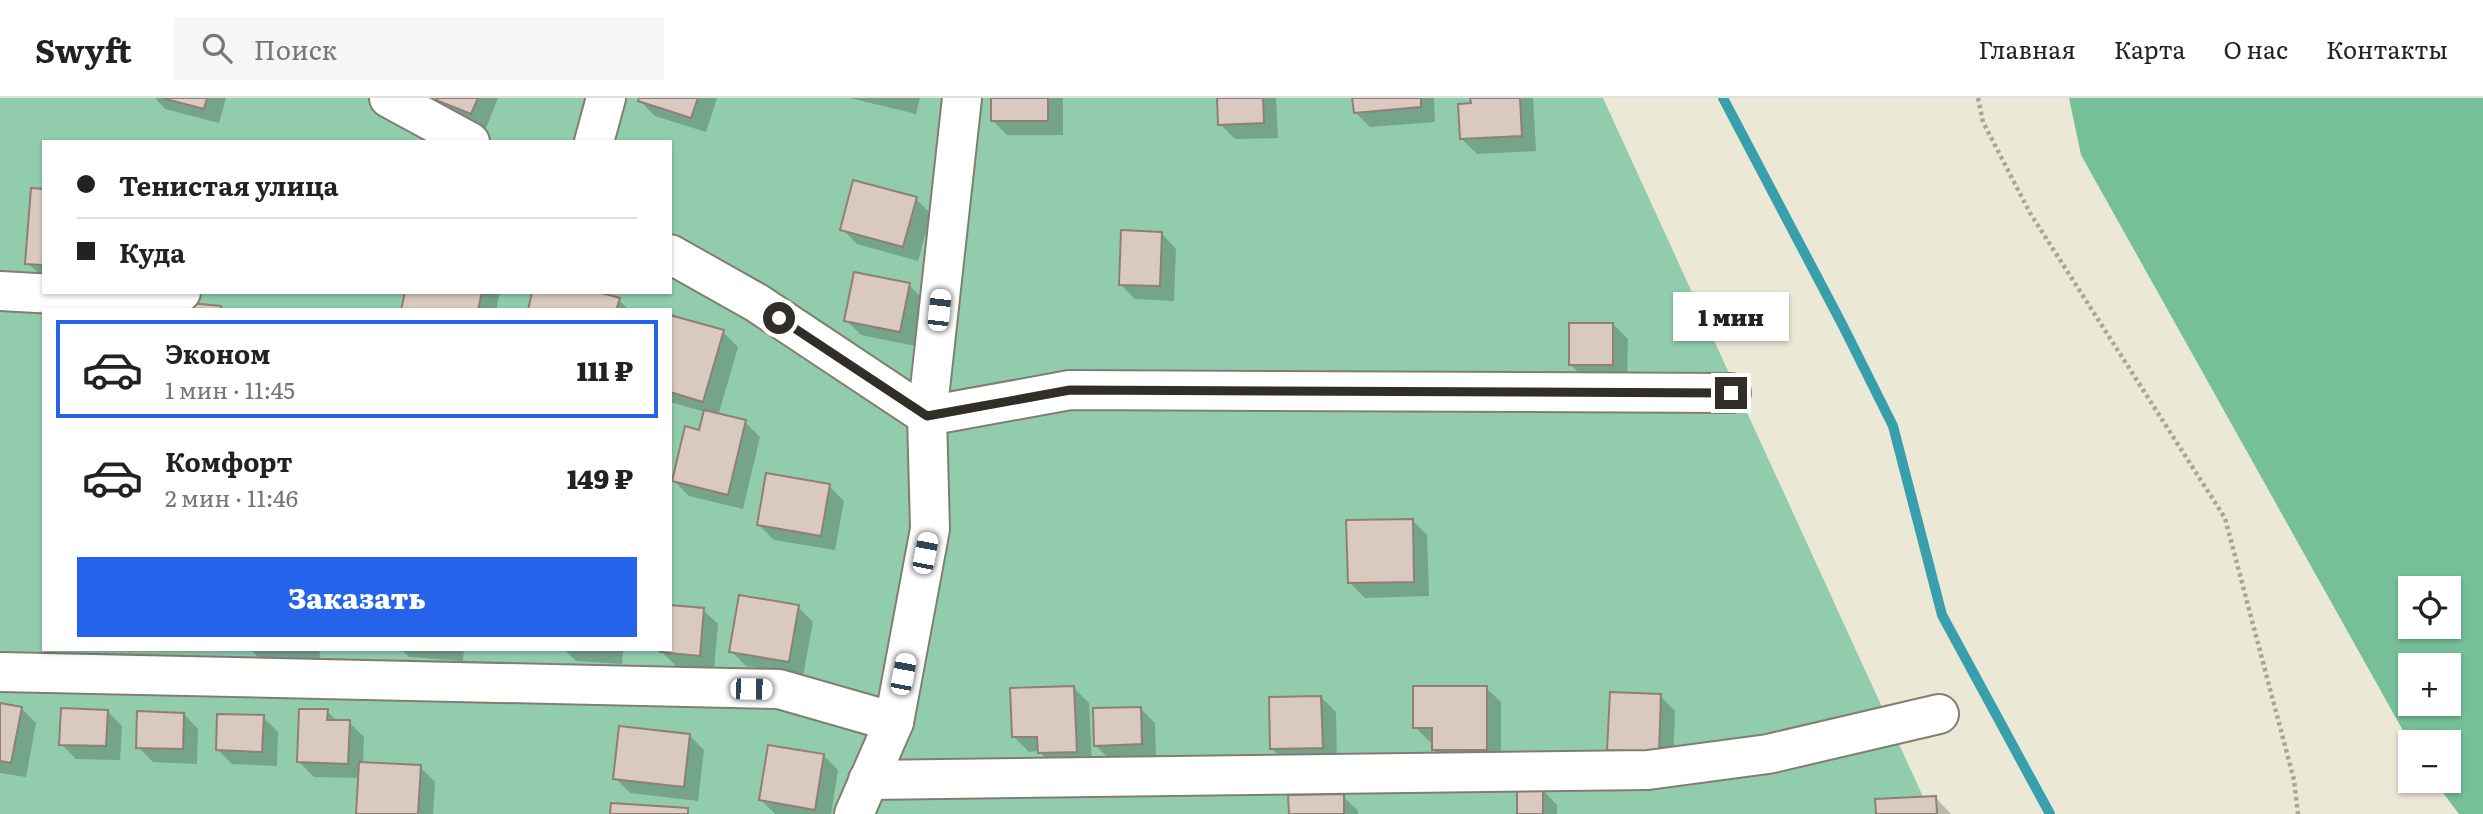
<!DOCTYPE html>
<html lang="ru">
<meta charset="utf-8">
<style>
:root{--surface:#fff;--page:#f6f6f6;--text:#222;--muted:#767676;--line:#e0e0e0;--accent:#2563eb}
body{margin:0;font-family:Literata,serif;background:var(--page);color:var(--text);height:100vh;display:flex;flex-direction:column;font-size:26px;white-space:nowrap}
*{box-sizing:border-box;margin:0}
p{font-size:23px;color:var(--muted)}
.icon{flex:none;width:38px;height:38px;fill:none;stroke:currentColor;stroke-width:2;stroke-linecap:round;stroke-linejoin:round}
.map{position:relative;flex:1;overflow:hidden}
.drawer{position:absolute;left:42px;top:210px;width:630px;height:343px;display:flex;flex-direction:column;background:var(--surface);border-radius:0px;box-shadow:0 2px 5px #0004}
.drawer>*{flex:none}
.banner{position:absolute;left:42px;top:42px;width:630px;height:154px;border-radius:0px;box-shadow:0 2px 5px #0004;display:grid;align-content:center;height:154px;padding:0 35px;background:var(--surface)}
.buttons{position:absolute;left:2398px;top:478px;display:grid;gap:14px}
.buttons a{display:grid;place-items:center;width:63px;height:63px;border-radius:0px;background:var(--surface);box-shadow:0 2px 5px #0004;font-size:35px}
.end{position:absolute;width:32px;height:32px;margin:-16px;border:9px solid #302e27;background:#fff;box-shadow:0 0 0 4px #fff}
.from{border-radius:50%}
.bubble{position:absolute;height:49px;border-radius:0px;background:var(--surface);box-shadow:0 2px 5px #0004;font-size:23px;font-weight:800;line-height:49px;text-align:center}
.car{position:absolute;width:21px;height:42px;margin:-21px -10px;border-radius:9px;box-shadow:0 0 5px 2px #0007;background:linear-gradient(#fff 24%,#345 0 40%,#fff 0 76%,#345 0 86%,#fff 0)}
.banner b{display:flex;align-items:center;gap:24px;height:66px;font-size:26px}
.banner b+b{border-top:2px solid var(--line)}
.banner i{width:18px;height:18px;background:var(--text)}
ul{padding:12px 0 0;list-style:none}
li{display:flex;align-items:center;gap:21px;height:98px;margin:0 14px 10px;padding:0 21px;border:4px solid transparent;border-radius:0px}
li div{flex:1}
li b{display:block;font-size:26px}
li em{font-style:normal;font-weight:800}
li.selected{border-color:var(--accent)}
li>.icon{width:63px;height:63px;stroke-width:1.5}
.cta{display:flex;gap:14px;margin-top:auto;padding:14px 35px}
.cta a{flex:1;height:80px;border-radius:0px;background:var(--accent);color:#fff;font-size:28px;font-weight:800;line-height:80px;text-align:center}
header{display:flex;align-items:center;gap:42px;box-sizing:border-box;height:98px;padding:0 35px;background:var(--surface);border-bottom:2px solid var(--line)}
header strong{font-size:33px}
nav{display:flex;gap:38px;margin-inline-start:auto;font-size:24px}
.search{width:490px;height:63px;background:var(--page);display:flex;align-items:center;gap:18px;box-sizing:border-box;padding:0 24px;border-radius:0px;color:var(--muted);font-size:26px}
.map>svg:first-child{display:block}
.green{fill:#91cdac;fill-rule:evenodd}
.forest{fill:#76c099;fill-rule:evenodd}
.shadow{fill:#0003}
.lines{fill:none;stroke-linecap:round;stroke-linejoin:round}
.stream{stroke:#389fac;stroke-width:10}
.building{fill:#dac9bf;stroke:#8f7f76;stroke-width:2}
.minor-casing{stroke:#827e6f;stroke-width:42}
.major-casing{stroke:#827e6f;stroke-width:42}
.path{stroke:#a9a698;stroke-width:4.5;stroke-dasharray:3.5 3.5;stroke-linecap:butt}
.minor{stroke:#fff;stroke-width:38}
.major{stroke:#fff;stroke-width:38}
.route{stroke:#302e27;stroke-width:9}
</style>
<header>
<strong>Swyft</strong>
<div class="search"><svg class="icon" aria-label="search" viewBox="0 0 24 24"><circle cx="10" cy="10" r="6"/><path d="M15 15l6 6"/></svg>Поиск</div>
<nav><a>Главная</a><a>Карта</a><a>О нас</a><a>Контакты</a></nav>
</header>
<div class="map">
<svg width="2483" height="716" viewBox="0 0 2483 716">
<rect width="100%" height="100%" fill="#ece8d6"/>
<path class="green" d="M0,0H1603L1931,716H0ZM44,44H670V194H44ZM44,212H670V551H44Z"/>
<path class="forest" d="M2069,0H2483V716H2459L2434,683L2448,682V644L2410,645L2081,57ZM2410,490H2448V528H2410ZM2410,567H2448V606H2410Z"/>
<g class="shadow">
<polygon points="155,0 226,0 219,25 165,11"/>
<polygon points="439,0 498,0 486,30 453,16"/>
<polygon points="641,0 717,0 706,34 655,18 640,3"/>
<polygon points="850,0 920,0 916,16"/>
<polygon points="993,0 1063,0 1063,37 1007,37 992,22"/>
<polygon points="1219,0 1276,0 1278,40 1235,41 1220,26"/>
<polygon points="1354,0 1434,0 1435,24 1370,29 1355,14"/>
<polygon points="1472,0 1533,0 1536,53 1477,56 1462,41 1473,7"/>
<polygon points="44,93 44,180 27,165"/>
<polygon points="916,101 931,116 918,163 857,146 842,131"/>
<polygon points="1162,136 1176,151 1174,203 1135,201 1120,186"/>
<polygon points="909,187 924,202 915,248 861,237 846,222"/>
<polygon points="407,194 500,194 496,212 403,212"/>
<polygon points="619,202 629,212 529,212"/>
<polygon points="670,219 723,234 738,249 718,318 745,324 760,339 743,411 689,398 674,383 701,334 705,314 670,304"/>
<polygon points="1613,226 1628,241 1627,282 1586,282 1571,267"/>
<polygon points="829,388 844,403 835,452 774,442 759,427"/>
<polygon points="1412,422 1427,437 1429,498 1365,500 1350,485"/>
<polygon points="798,509 813,524 803,578 746,568 731,553"/>
<polygon points="703,512 718,526 714,572 677,569 662,554 670,551"/>
<polygon points="250,551 320,551 319,567 262,563"/>
<polygon points="401,551 464,551 463,563 409,559"/>
<polygon points="564,551 623,551 622,566 576,563"/>
<polygon points="1074,590 1089,605 1092,668 1054,670 1039,653 1029,654 1014,639"/>
<polygon points="1486,590 1501,604 1501,666 1449,667 1434,652 1434,644 1430,644 1415,629"/>
<polygon points="1660,598 1675,613 1673,668 1624,666 1609,651"/>
<polygon points="1321,599 1336,614 1337,665 1287,665 1272,651"/>
<polygon points="0,606 21,610 36,625 26,679 0,675"/>
<polygon points="1140,610 1155,625 1156,661 1110,662 1095,647"/>
<polygon points="107,613 122,628 120,662 76,661 61,646"/>
<polygon points="327,613 338,624 349,624 364,639 363,666 420,669 435,684 433,716 358,716 360,680 314,679 299,664"/>
<polygon points="184,616 198,631 197,666 153,664 138,649"/>
<polygon points="263,619 278,634 277,668 232,666 217,651"/>
<polygon points="689,637 704,652 698,703 630,695 615,680"/>
<polygon points="823,657 838,672 831,716 775,716 761,702"/>
<polygon points="1543,692 1557,707 1557,716 1519,716"/>
<polygon points="1343,698 1358,713 1358,716 1290,716"/>
<polygon points="1936,700 1951,716 1878,716"/>
</g>
<g class="lines">
<polyline class="stream" points="1723,0 1843,228 1893,328 1942,517 2050,716"/>
</g>
<g class="building">
<polygon points="162,0 207,0 204,11"/>
<polygon points="437,0 478,0 471,16 436,2"/>
<polygon points="639,0 698,0 691,20 638,3"/>
<rect x="991" y="0" width="57" height="23"/>
<polygon points="1217,0 1263,0 1264,25 1218,27"/>
<polygon points="1352,0 1421,0 1421,9 1354,15"/>
<polygon points="1470,0 1520,0 1522,38 1460,41 1458,6 1471,5"/>
<polygon points="853,82 917,99 903,149 840,132"/>
<polygon points="31,90 44,91 44,167 25,166"/>
<polygon points="1121,132 1162,134 1160,188 1119,187"/>
<polygon points="854,174 910,185 900,234 844,223"/>
<polygon points="405,194 482,194 478,212 401,212"/>
<polygon points="532,194 598,194 620,200 616,212 528,212"/>
<polygon points="169,203 221,208 221,212 168,212"/>
<polygon points="670,217 724,232 703,304 670,294"/>
<rect x="1569" y="225" width="44" height="42"/>
<polygon points="704,312 746,322 728,397 672,383 685,328 699,332"/>
<polygon points="766,375 830,386 821,438 757,427"/>
<polygon points="1413,421 1414,484 1348,485 1346,422"/>
<polygon points="739,497 799,507 789,564 729,554"/>
<polygon points="670,507 704,510 700,558 660,554 661,551 670,551"/>
<polygon points="1074,588 1077,654 1038,655 1037,639 1012,639 1010,590"/>
<polygon points="1413,588 1487,588 1487,652 1432,652 1432,630 1413,630"/>
<polygon points="1610,594 1661,596 1659,654 1607,652"/>
<polygon points="1321,598 1323,650 1270,651 1269,599"/>
<polygon points="0,605 22,609 11,665 0,663"/>
<polygon points="1141,609 1142,646 1094,648 1093,610"/>
<polygon points="61,610 108,612 106,648 59,647"/>
<polygon points="299,611 328,611 327,622 350,622 348,666 297,664"/>
<polygon points="137,613 184,615 183,651 136,650"/>
<polygon points="217,616 264,617 262,654 216,652"/>
<polygon points="619,628 690,636 684,689 613,681"/>
<polygon points="768,647 824,656 815,712 759,702"/>
<polygon points="359,664 421,667 418,716 356,716"/>
<rect x="1517" y="690" width="26" height="26"/>
<polygon points="1344,696 1344,716 1289,716 1288,697"/>
<polygon points="1936,698 1937,716 1876,716 1875,701"/>
<polygon points="611,705 688,710 688,716 610,716"/>
</g>
<g class="lines">
<defs>
<g id="minor">
<polyline points="389,0 470,44"/>
<polyline points="594,44 606,0"/>
<polyline points="670,156 757,205 927,318 1070,292 1731,295"/>
<polyline points="0,193 126,200 181,194"/>
<polyline points="0,574 779,591 894,624"/>
<polyline points="868,682 1648,672 1768,656 1939,616"/>
</g>
<polyline id="major" points="854,716 894,624 930,431 927,318 962,0"/>
</defs>
<use href="#minor" class="minor-casing"/>
<use href="#major" class="major-casing"/>
<polyline class="path" points="1978,0 1983,24 2030,115 2225,420 2294,682 2298,716"/>
<use href="#minor" class="minor"/>
<use href="#major" class="major"/>
</g>
<g class="lines">
<polyline class="route" points="779,220 927,318 1070,292 1731,295"/>
</g>
</svg>
<div class="buttons">
<a><svg class="icon" aria-label="locate" viewBox="0 0 24 24"><circle cx="12" cy="12" r="6"/><path d="M12 2v4M12 18v4M2 12h4M18 12h4"/></svg></a>
<a>+</a>
<a>−</a>
</div>
<i class="end from" style="left:779px;top:220px"></i>
<i class="end" style="left:1731px;top:295px"></i>
<div class="bubble" style="left:1673px;top:194px;width:116px">1 мин</div>
<i class="car" style="left:939px;top:212px;rotate:6deg"></i>
<i class="car" style="left:925px;top:455px;rotate:11deg"></i>
<i class="car" style="left:903px;top:576px;rotate:11deg"></i>
<i class="car" style="left:751px;top:591px;rotate:91deg"></i>
<div class="banner">
<b><i class="from"></i>Тенистая улица</b>
<b><i></i>Куда</b>
</div>
<section class="drawer">
<ul>
<li class="selected"><svg class="icon" aria-label="car" viewBox="0 0 24 24"><path d="M5 17H2v-5l4-1 3-4h7l3 4 3 1v5h-3M9 17h6M6 11h13"/><circle cx="7" cy="17" r="2"/><circle cx="17" cy="17" r="2"/></svg><div><b>Эконом</b><p>1 мин · 11:45</p></div><em>111 ₽</em></li>
<li><svg class="icon" aria-label="car" viewBox="0 0 24 24"><path d="M5 17H2v-5l4-1 3-4h7l3 4 3 1v5h-3M9 17h6M6 11h13"/><circle cx="7" cy="17" r="2"/><circle cx="17" cy="17" r="2"/></svg><div><b>Комфорт</b><p>2 мин · 11:46</p></div><em>149 ₽</em></li>
</ul>
<div class="cta"><a>Заказать</a></div>
</section>
</div>
